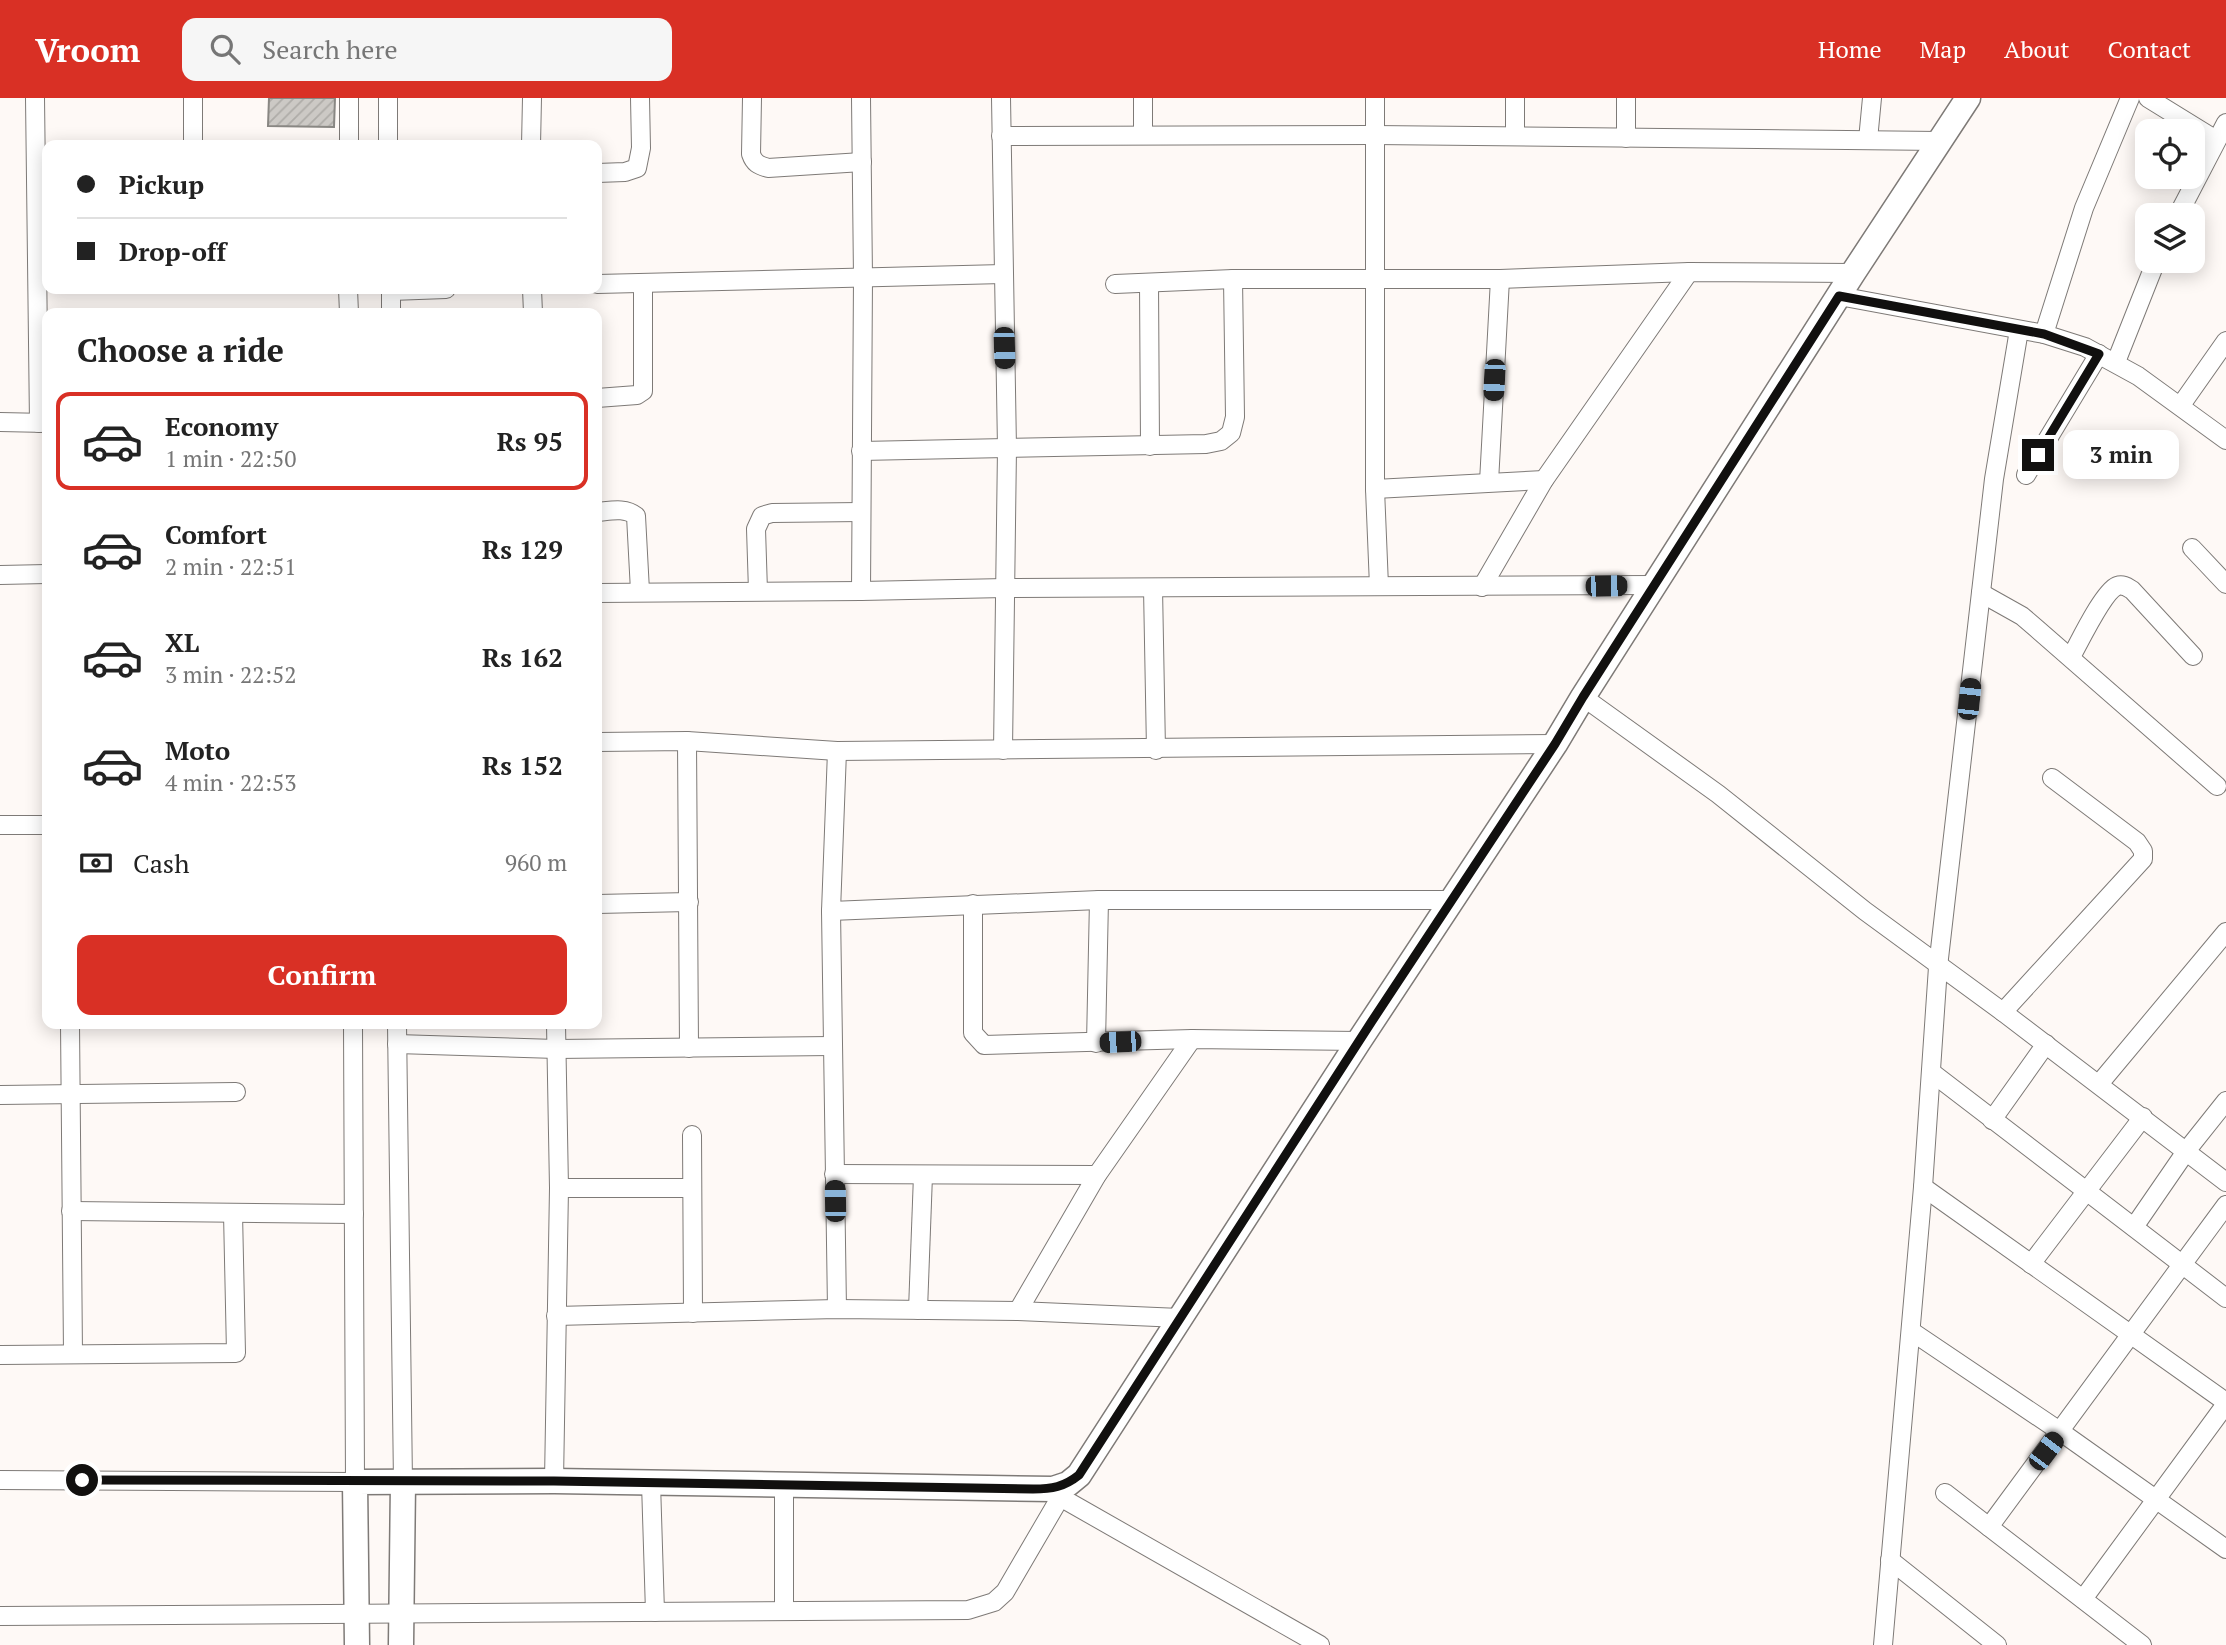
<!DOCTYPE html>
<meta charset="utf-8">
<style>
:root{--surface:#fff;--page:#f6f6f6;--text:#222;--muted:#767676;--line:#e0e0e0;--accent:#d93025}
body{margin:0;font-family:"PT Serif",serif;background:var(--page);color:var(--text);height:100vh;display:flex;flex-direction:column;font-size:26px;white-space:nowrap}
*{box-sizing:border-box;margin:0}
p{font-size:23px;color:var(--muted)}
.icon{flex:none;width:38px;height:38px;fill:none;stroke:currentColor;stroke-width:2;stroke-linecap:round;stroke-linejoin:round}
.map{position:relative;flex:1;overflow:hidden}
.details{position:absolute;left:42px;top:210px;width:560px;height:721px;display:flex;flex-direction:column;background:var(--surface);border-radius:14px;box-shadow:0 4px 18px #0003}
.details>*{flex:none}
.hud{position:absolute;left:42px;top:42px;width:560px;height:154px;border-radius:14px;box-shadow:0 4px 18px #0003;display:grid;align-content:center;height:154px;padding:0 35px;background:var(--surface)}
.buttons{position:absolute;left:2135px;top:21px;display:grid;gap:14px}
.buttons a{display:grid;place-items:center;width:70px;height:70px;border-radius:14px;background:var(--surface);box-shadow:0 4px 18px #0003;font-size:35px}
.end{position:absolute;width:32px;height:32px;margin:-16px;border:9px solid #11100f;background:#fff;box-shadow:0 0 0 4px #fff}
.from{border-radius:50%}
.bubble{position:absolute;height:49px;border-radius:14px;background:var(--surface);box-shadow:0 4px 18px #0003;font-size:23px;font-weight:700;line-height:49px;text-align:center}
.car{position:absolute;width:21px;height:42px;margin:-21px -10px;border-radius:9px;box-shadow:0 0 5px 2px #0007;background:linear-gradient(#222 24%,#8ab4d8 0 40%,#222 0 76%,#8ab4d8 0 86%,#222 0)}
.hud b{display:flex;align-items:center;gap:24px;height:66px;font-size:26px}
.hud b+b{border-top:2px solid var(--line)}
.hud i{width:18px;height:18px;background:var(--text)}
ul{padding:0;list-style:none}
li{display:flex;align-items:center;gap:21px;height:98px;margin:0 14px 10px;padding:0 21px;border:4px solid transparent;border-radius:14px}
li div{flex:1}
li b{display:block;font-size:26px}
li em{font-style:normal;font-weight:700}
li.on{border-color:var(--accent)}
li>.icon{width:63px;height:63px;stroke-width:1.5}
h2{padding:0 35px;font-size:32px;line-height:84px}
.pay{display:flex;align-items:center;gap:18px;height:77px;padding:0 35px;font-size:26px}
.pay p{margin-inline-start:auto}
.action{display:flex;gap:14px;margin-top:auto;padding:14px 35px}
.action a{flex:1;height:80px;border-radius:14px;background:var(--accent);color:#fff;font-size:28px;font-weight:700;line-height:80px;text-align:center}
header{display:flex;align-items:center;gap:42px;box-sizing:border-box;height:98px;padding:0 35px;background:var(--accent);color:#fff}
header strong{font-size:33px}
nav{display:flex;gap:38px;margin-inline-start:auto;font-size:24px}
.search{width:490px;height:63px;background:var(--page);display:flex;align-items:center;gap:18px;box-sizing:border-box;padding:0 24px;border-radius:14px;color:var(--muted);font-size:26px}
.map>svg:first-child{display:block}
.building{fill:url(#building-hatch);stroke:#898783;stroke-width:2}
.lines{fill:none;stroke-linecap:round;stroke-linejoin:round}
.street-casing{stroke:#7e7a77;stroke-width:20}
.secondary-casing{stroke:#7e7a77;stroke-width:27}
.street{stroke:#fff;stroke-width:18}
.secondary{stroke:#fff;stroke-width:24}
.route{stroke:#11100f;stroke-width:9}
</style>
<header>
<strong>Vroom</strong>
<div class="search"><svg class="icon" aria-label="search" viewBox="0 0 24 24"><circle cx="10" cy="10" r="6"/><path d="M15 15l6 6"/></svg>Search here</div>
<nav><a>Home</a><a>Map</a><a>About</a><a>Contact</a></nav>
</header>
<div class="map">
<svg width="2226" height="1547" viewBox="0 0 2226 1547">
<defs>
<pattern id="building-hatch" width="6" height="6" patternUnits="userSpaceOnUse" patternTransform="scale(1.75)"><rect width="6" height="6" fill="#ccc9c5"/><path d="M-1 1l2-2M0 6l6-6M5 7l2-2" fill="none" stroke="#aeaca8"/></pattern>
</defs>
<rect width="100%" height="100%" fill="#fef9f6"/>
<polygon class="building" points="269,0 335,0 334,29 268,28"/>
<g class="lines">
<defs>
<g id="street">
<polyline points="35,0 39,325"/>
<polyline points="388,0 388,47"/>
<path d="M752,0L751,56C754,65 758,67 768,70L862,64"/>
<polyline points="1001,0 1007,350 1003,652"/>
<polyline points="1375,0 1375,391 1379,488"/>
<polyline points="1515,0 1515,38"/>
<polyline points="1626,0 1626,40"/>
<polyline points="2148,0 2216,42"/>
<polyline points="1143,37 1143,0"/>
<polyline points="1001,38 1374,37 1939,43"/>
<polyline points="1868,42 1872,0"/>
<polyline points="193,47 193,0"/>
<polyline points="349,47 349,0"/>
<polyline points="531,47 532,0"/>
<polyline points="597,75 625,74 637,70 641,50 640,0"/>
<polyline points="2178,117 2226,25"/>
<polyline points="1149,185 1150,348"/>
<polyline points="597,186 1003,176"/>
<polyline points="1115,186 1233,181 1500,181 1689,174 1853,175"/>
<polyline points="348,191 349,215"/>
<polyline points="391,191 391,215"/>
<polyline points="532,191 533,215"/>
<polyline points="391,193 446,191"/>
<polyline points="1839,198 2044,236 2085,249 2138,278 2226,342"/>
<polyline points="2044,236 2084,110 2130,0"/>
<polyline points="2116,264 2156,163"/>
<polyline points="597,300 637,297 643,293 643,185"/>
<polyline points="2181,307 2226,243"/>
<polyline points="0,324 47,325"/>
<polyline points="861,353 1206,346 1221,343 1231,335 1235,319 1233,181"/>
<polyline points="2026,377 2099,256"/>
<polyline points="1489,384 1500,181"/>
<polyline points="1375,391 1544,382"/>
<path d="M597,414C610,413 625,409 636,418L640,493"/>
<polyline points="2192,450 2226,486"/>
<polyline points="0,477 47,476"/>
<polyline points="1482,489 1544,382 1689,174"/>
<polyline points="1153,490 1156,652"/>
<polyline points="758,493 756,431 762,418 772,415 861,414"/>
<polyline points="861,493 863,180 861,0"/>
<polyline points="597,495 861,493 1005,490 1655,487"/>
<polyline points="1981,495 2022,518 2036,530 2217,688"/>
<path d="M2071,559C2079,545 2103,494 2117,488C2123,486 2127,489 2132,492L2193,558"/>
<polyline points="1583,599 1718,696 1865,813 2003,914 2226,1084"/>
<polyline points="687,643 689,950"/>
<polyline points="597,644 687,643 837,653 1555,646"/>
<polyline points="0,727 47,727"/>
<polyline points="597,806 689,804"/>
<polyline points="973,806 973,935 984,947 1192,941 1359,943"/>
<polyline points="831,813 1099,802 1452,802"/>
<polyline points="2003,914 2143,761 2143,753 2137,744 2052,680"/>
<polyline points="70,926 73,1256"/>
<polyline points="397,926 403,1385"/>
<polyline points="1096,945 1099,802"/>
<polyline points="397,946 556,951 832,948"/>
<polyline points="1931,974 2226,1200"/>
<polyline points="2099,986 2226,834"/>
<polyline points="0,997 236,994"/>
<polyline points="1992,1022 2046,946"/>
<polyline points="692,1037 693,1215"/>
<polyline points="834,1076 1097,1077"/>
<polyline points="1923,1089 2226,1304"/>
<polyline points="559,1090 692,1090"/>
<polyline points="71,1113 354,1116"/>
<polyline points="2134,1129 2187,1052 2226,1003"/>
<polyline points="2031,1166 2143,1019"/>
<polyline points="837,1211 831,813 837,653"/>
<polyline points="918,1212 923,1077"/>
<polyline points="1018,1213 1097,1077 1192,941"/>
<polyline points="556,1218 837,1211 1018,1213 1180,1220"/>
<polyline points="1911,1233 2061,1334 2226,1451"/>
<polyline points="0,1257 236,1255 233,1115"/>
<polyline points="0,1382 355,1384 353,926"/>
<polyline points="554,1383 559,1090 556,926"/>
<polyline points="651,1385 655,1514"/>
<polyline points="784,1387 784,1513"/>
<polyline points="1945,1395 2142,1547"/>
<polyline points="1060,1399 1320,1547"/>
<polyline points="1989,1429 2226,1107"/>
<polyline points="1890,1462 1997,1547"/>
<polyline points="2083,1501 2226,1306"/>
<polyline points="0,1518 968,1512 994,1504 1005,1494 1068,1386"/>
<polyline points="1883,1547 1923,1089 1938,869 1994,381 2019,232"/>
</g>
<g id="secondary">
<polyline points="357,1547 355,1384 554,1383 1053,1391 1068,1386 1079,1377 1359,943 1555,646 1583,599 1853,175 1968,0"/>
<polyline points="401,1547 403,1385"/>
</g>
</defs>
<use href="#street" class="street-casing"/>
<use href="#secondary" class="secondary-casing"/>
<use href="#street" class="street"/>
<use href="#secondary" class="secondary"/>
</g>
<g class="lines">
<path class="route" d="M82,1382L554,1383L1033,1391C1052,1391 1064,1389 1079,1377L1372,923L1555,646L1583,599L1839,198L2044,236L2099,256L2038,357"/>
</g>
</svg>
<div class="buttons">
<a><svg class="icon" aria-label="locate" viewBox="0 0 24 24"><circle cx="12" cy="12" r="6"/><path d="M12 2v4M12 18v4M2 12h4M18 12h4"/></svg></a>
<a><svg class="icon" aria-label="layers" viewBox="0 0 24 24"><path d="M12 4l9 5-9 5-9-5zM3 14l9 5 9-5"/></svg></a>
</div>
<i class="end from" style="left:82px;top:1382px"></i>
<i class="end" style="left:2038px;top:357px"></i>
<div class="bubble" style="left:2063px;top:332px;width:116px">3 min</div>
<i class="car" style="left:1004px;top:250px;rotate:178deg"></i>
<i class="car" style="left:1494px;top:282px;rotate:183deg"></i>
<i class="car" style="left:1606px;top:488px;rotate:89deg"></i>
<i class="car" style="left:1969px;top:601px;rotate:6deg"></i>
<i class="car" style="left:1120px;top:944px;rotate:267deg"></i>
<i class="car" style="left:835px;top:1103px;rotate:359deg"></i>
<i class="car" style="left:2046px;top:1353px;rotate:37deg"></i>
<div class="hud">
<b><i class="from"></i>Pickup</b>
<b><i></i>Drop-off</b>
</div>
<section class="details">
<h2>Choose a ride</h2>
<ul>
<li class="on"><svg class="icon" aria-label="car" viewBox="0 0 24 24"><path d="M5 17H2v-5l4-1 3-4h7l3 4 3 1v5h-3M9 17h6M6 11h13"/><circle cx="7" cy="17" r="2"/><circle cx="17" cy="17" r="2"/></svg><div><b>Economy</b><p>1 min · 22:50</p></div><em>Rs 95</em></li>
<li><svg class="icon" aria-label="car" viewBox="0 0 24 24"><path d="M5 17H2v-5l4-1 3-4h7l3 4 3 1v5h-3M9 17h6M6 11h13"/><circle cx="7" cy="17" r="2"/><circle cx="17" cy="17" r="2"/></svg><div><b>Comfort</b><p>2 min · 22:51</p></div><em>Rs 129</em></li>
<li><svg class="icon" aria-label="car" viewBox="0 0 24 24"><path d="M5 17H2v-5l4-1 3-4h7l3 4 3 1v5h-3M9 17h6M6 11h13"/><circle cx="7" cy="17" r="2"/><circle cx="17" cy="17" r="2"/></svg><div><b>XL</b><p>3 min · 22:52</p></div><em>Rs 162</em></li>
<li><svg class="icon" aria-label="car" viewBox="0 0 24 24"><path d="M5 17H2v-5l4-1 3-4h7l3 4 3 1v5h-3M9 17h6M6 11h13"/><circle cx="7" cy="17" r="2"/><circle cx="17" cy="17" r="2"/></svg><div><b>Moto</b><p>4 min · 22:53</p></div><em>Rs 152</em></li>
</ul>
<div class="pay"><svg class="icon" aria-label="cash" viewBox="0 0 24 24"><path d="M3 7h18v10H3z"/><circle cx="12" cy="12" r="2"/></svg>Cash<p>960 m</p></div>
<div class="action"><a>Confirm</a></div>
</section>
</div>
